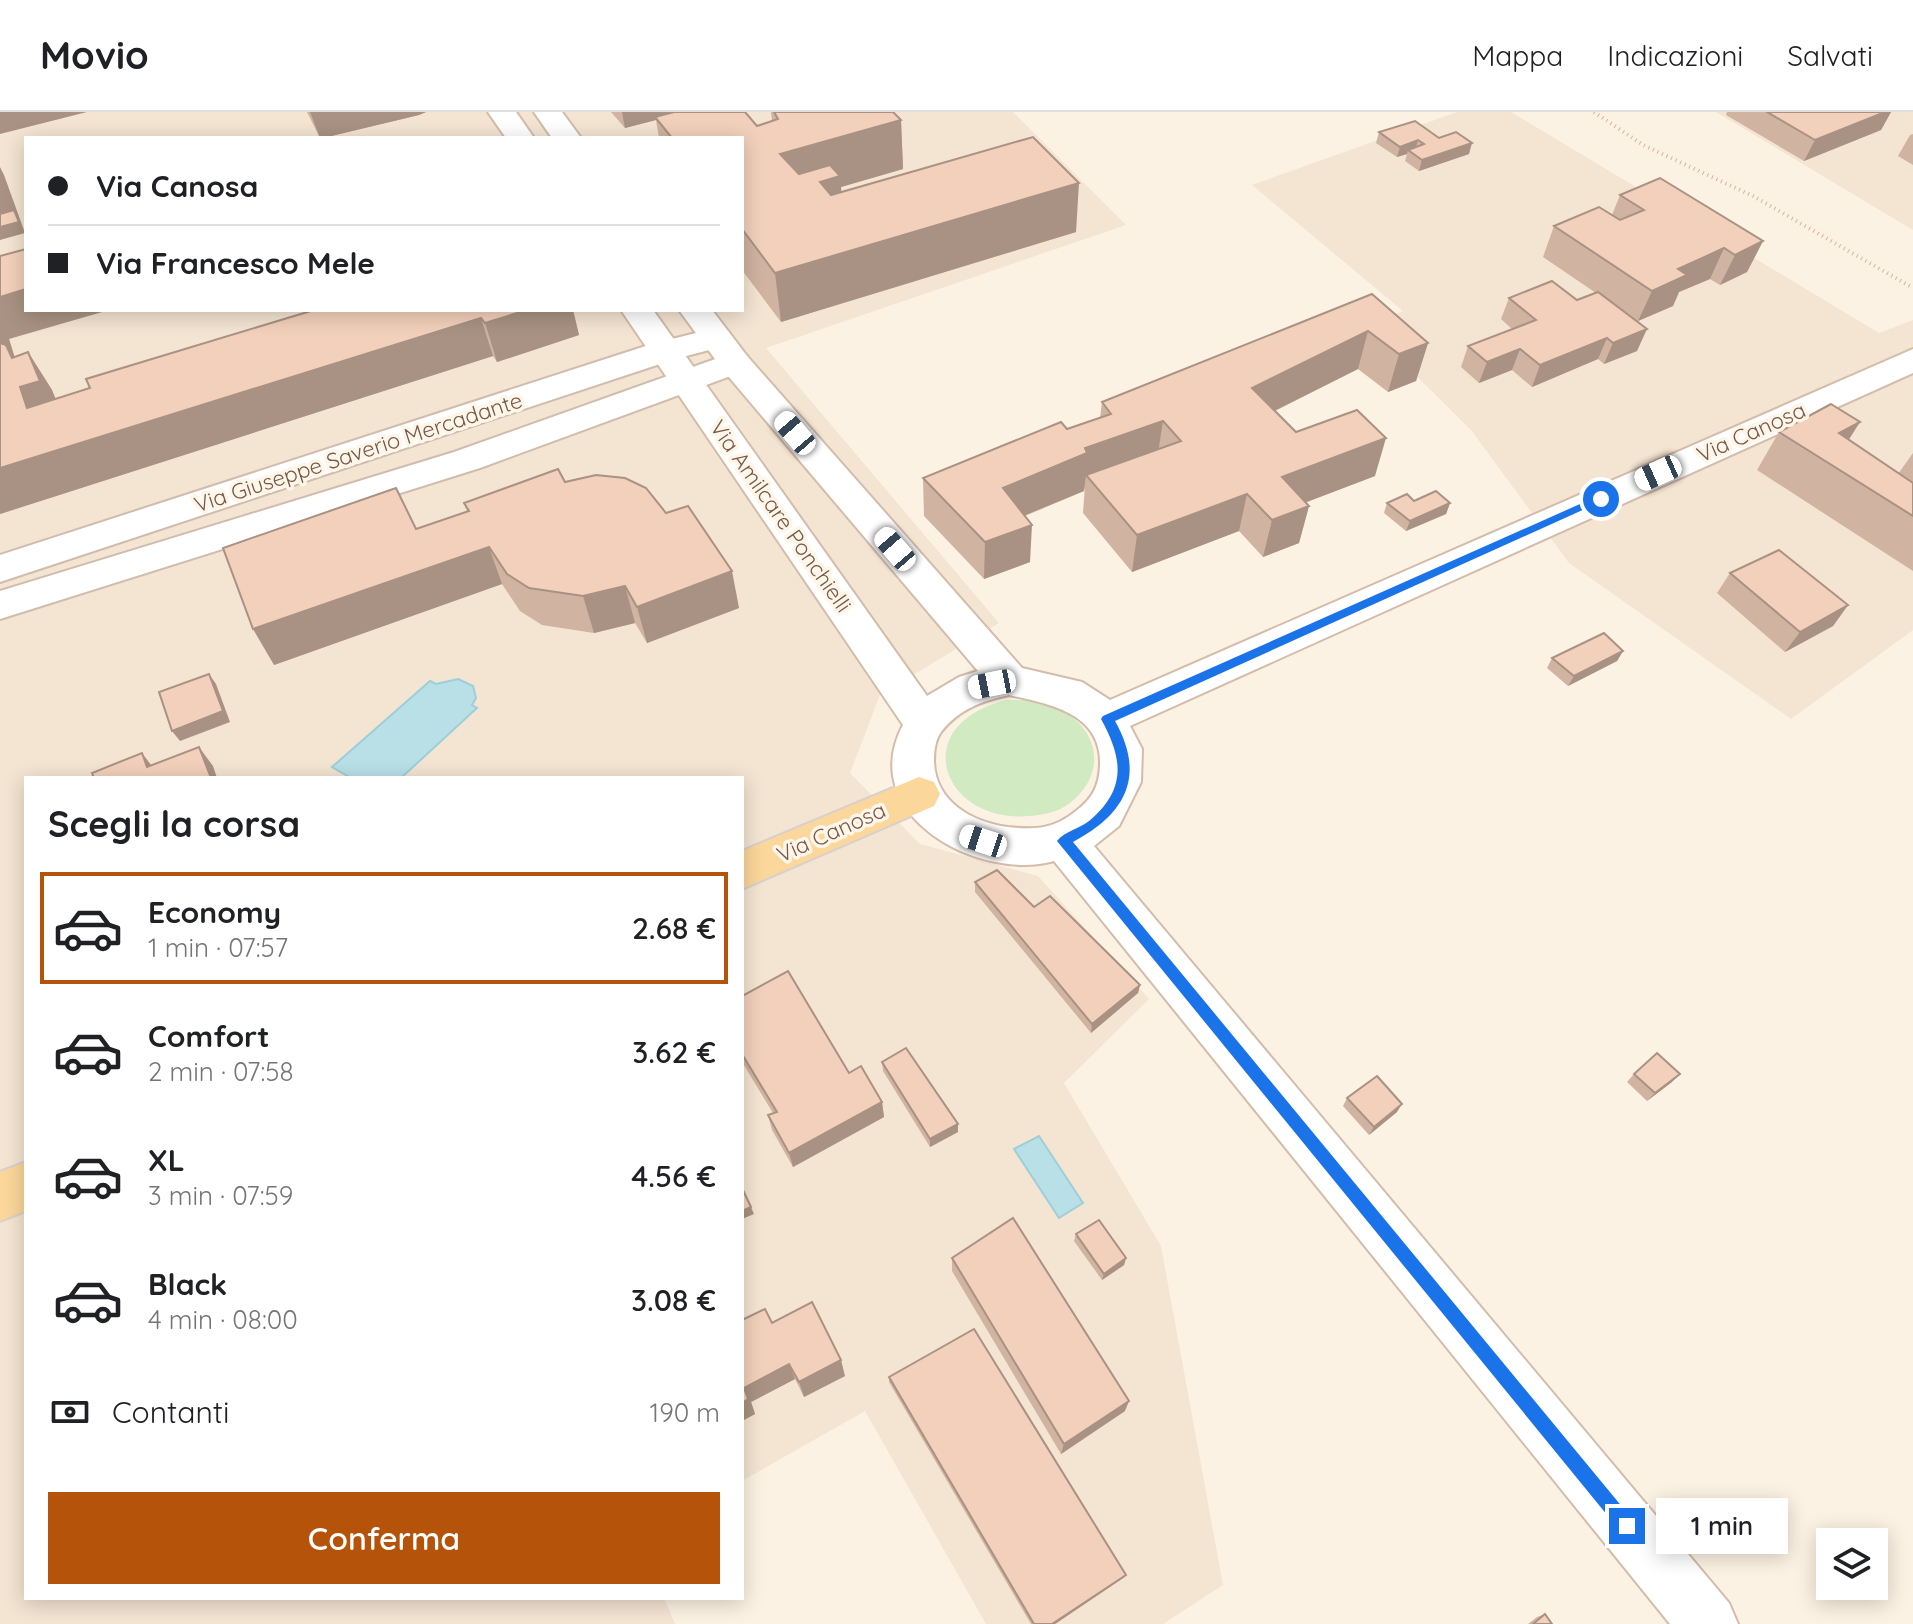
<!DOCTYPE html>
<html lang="it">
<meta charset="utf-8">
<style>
:root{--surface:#fff;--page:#f2f2f2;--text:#202124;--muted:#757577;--line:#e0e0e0;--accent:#b45309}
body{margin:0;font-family:Quicksand,sans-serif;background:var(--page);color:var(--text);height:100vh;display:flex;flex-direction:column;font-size:30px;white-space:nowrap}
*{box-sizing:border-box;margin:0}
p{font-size:26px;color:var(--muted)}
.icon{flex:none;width:44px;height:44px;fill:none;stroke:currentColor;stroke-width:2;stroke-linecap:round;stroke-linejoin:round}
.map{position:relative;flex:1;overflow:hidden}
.drawer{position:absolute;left:24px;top:664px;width:720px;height:824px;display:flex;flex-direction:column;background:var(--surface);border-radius:0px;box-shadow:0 4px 20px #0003}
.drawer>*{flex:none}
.banner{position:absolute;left:24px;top:24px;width:720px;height:176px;border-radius:0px;box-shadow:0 4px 20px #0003;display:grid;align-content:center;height:176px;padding:0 24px;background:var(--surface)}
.fabs{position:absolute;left:1816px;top:1416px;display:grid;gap:16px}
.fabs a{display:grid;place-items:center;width:72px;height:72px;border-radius:0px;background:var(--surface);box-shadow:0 4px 20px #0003;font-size:40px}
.end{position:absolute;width:36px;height:36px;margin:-18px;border:10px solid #1a73e8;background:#fff;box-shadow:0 0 0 4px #fff}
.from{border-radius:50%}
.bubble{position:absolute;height:56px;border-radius:0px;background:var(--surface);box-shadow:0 4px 20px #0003;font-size:26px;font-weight:600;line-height:56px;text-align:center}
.car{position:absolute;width:24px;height:48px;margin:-24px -12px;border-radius:10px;box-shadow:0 0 6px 2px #0007;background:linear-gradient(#fff 24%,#345 0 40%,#fff 0 76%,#345 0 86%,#fff 0)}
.banner b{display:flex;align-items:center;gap:28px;height:76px;font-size:30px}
.banner b+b{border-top:2px solid var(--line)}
.banner i{width:20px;height:20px;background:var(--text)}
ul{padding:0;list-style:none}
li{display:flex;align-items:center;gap:24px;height:112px;margin:0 16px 12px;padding:0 8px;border:4px solid transparent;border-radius:0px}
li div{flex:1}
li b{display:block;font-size:30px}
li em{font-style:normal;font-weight:600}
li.selected{border-color:var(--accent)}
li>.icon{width:72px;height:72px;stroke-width:1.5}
h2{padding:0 24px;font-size:36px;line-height:96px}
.pay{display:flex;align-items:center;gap:20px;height:88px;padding:0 24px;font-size:30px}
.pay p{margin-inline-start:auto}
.action{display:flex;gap:16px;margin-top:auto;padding:16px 24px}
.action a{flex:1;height:92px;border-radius:0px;background:var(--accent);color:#fff;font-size:32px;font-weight:600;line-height:92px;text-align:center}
header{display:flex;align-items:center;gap:48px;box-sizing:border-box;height:112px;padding:0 40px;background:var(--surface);border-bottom:2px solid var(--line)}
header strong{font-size:38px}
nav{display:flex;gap:44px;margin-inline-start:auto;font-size:28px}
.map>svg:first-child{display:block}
.residential{fill:#f4e4d2;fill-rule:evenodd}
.green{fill:#d2eac2}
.water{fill:#b8e0e6;stroke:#9ecfd8;stroke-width:2}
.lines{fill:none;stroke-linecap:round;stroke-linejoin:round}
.street-casing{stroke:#d0bcad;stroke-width:4}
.secondary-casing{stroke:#d3bcaa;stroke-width:4}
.primary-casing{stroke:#d8d0cc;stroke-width:4}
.path{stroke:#d7b49e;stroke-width:4;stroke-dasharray:1 4;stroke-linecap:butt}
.street{fill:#fff;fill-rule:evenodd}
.secondary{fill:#fff;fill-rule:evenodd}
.primary{fill:#fbd79b;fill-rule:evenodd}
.wall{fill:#d0b3a1}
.shaded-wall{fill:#a99283}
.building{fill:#f2d0bb;stroke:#a99283;stroke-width:2}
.route{fill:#1a73e8}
.labels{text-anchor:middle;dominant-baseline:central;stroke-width:7;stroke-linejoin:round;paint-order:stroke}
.street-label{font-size:22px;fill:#755849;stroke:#fff6ea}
</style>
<header>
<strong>Movio</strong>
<nav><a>Mappa</a><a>Indicazioni</a><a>Salvati</a></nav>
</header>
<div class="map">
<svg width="1913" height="1512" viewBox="0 0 1913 1512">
<rect width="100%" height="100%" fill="#fcf2e3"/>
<g class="residential">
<path d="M0,0H1013L1126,113L766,236L999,511L880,583L850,661L920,732L1038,764L1149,887L1064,971L1161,1134L1223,1473L1163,1512H986L865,1299L742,1369V666H26V1486H664L675,1512H0ZM26,26H742V198H26Z"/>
<polygon points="1457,0 1511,0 1879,221 1913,208 1913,518 1791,607 1569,451 1471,318 1367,215 1403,199 1252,73"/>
<polygon points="1716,0 1913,0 1913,118"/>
</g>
<path class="green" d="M1007,588C1024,588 1040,588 1055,595C1100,615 1108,661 1070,691C1059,700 1043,703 1030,704C941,712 906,612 1007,588Z"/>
<g class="water">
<polygon points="458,567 473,574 476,586 472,593 477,596 401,666 351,666 332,655 430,569 436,572"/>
<polygon points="1039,1024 1083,1091 1059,1106 1014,1037"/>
</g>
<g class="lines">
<defs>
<g id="street">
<polygon points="716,216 728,219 732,226 728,233 675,247 0,470 0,443 652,232"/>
<polygon points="735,240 747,244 752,251 747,258 480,356 0,507 0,479 454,340"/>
</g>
<g id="secondary">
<polygon points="488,0 516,0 534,26 506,26"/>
<polygon points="534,0 562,0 581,26 552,26"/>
<path d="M621,198H653L927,584L959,565L978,559L723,258L679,198H712L747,244L1022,556L1082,570L1110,588L1913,237V261L1130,614L1142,637L1141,670L1119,714L1094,734L1729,1491L1738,1512H1670L1054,749C979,770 855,703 903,613ZM1009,583C1049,592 1102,601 1100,653C1099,674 1093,686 1076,699C1054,717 1036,718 1008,715C972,710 935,690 934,649C934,640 935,628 941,620C959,597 982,589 1009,583Z"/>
</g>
<g id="primary">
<polygon points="919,665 934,670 940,682 934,694 742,777 742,739"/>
<polygon points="26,1050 26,1099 0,1109 0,1060"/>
</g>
</defs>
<use href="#street" class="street-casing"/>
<use href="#secondary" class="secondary-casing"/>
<use href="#primary" class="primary-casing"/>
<polyline class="path" points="1594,0 1643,33 1753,84 1913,176"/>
<use href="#street" class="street"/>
<use href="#secondary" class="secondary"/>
<use href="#primary" class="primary"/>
</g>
<g class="wall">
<polygon points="307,0 426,0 419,3 323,26 320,26"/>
<polygon points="611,0 745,0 757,14 772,9 771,0 893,0 901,8 903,57 841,75 841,80 1076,120 781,210 742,158 742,26 659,26 656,8 625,16"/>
<polygon points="1727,0 1891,0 1881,18 1804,49 1726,3"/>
<polygon points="1379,20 1439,26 1469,42 1419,59 1405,49 1407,42 1397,45 1376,31"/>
<polygon points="1913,22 1913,53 1898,44 1910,23"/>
<polygon points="1620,83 1763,129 1747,160 1720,173 1710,167 1679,180 1673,194 1638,209 1620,197 1637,239 1604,252 1598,247 1532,275 1512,258 1479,271 1461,255 1468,234 1512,217 1501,207 1509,186 1577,188 1596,181 1543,145 1554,114 1612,103"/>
<polygon points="1372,182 1428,231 1416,269 1388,280 1358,257 1275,299 1296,320 1375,364 1306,390 1309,394 1299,431 1263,445 1239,419 1132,460 1083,401 1085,373 1084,379 1025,404 1030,450 984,467 924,404 923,366 1100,306 1102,290"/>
<polygon points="314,198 573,198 579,223 497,250 493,244 0,402 9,227 14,245 28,240 52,278 55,287"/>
<polygon points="1779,320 1849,328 1898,362 1913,341 1913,459 1757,358"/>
<polygon points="565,370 739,496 647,531 635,511 594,521 542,513 520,499 502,472 274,553 467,399 464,391"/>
<polygon points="1387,391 1450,391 1446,402 1406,419 1384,401"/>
<polygon points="1730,461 1848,493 1833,514 1785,540 1717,481"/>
<polygon points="1623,539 1617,549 1568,574 1547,556 1552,546"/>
<polygon points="975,770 1034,795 1140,873 1138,881 1091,921 975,780"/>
<polygon points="742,884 849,961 882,990 884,1005 793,1055 772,1018 768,1003 773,1001 742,950"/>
<polygon points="882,950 958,1020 930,1035 883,959"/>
<polygon points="1634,962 1672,970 1647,989 1627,970"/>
<polygon points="1347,986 1397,1000 1369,1023 1343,994"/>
<polygon points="1076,1122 1126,1146 1124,1153 1102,1168 1074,1129"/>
<polygon points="952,1146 1125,1299 1061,1342 952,1159"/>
<polygon points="772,1211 845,1264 804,1285 795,1267 751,1290 755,1302 742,1309"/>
<polygon points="889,1265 1126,1463 1123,1466 1055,1512 1031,1512 889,1270"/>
<polygon points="1545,1502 1552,1512 1528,1512 1537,1505"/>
</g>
<g class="shaded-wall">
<polygon points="0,0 87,0 0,22"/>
<polygon points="310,0 426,0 419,3 323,26 320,26"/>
<polygon points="622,0 682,0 655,5 656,8 625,16"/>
<polygon points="1885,0 1891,0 1881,18 1804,49 1815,28"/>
<polygon points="901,8 903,57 841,75 844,113 786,90 780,42"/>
<polygon points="1418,28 1415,39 1408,38 1407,42 1397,45 1400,35"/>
<polygon points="1472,31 1469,42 1419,59 1422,48"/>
<polygon points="0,55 4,63 25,121 0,128"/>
<polygon points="1079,71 1076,120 781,210 775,161"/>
<polygon points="1763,129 1747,160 1720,173 1735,143"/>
<polygon points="1724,136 1710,167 1679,180 1673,194 1638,209 1652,179 1678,157"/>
<polygon points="26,177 26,198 109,198 9,227 15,246 28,240 52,278 64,307 27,296 0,235 0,185"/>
<polygon points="527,198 573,198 579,223 497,250 485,211"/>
<polygon points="481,206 493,244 0,402 0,356"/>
<polygon points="1647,217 1637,239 1604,252 1613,231"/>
<polygon points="1368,219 1358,257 1244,314 1252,276"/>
<polygon points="1607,226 1598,247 1532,275 1540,253"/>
<polygon points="1428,231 1416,269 1388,280 1399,242"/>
<polygon points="1520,237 1512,258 1479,271 1487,250"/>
<polygon points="1163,309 1157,347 1086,363 1084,379 1001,413 1003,376 1085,336"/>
<polygon points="1860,310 1836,348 1839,321"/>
<polygon points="1386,326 1375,364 1273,403 1282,365"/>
<polygon points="1247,382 1239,419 1132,460 1137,423"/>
<polygon points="1450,391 1446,402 1406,419 1410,409"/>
<polygon points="1309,394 1299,431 1263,445 1272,408"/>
<polygon points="1032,413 1030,450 984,467 985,430"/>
<polygon points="489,435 502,472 274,553 253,517"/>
<polygon points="732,459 739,496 647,531 637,495"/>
<polygon points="625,474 635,511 594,521 583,484"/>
<polygon points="1848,493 1833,514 1785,540 1800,520"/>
<polygon points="1623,539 1617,549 1568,574 1574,564"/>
<polygon points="209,562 216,572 230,610 180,629 172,619"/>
<polygon points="199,635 213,654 217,666 211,666"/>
<polygon points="142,641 157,661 147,655"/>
<polygon points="1140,873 1138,881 1091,921 1092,912"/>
<polygon points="1680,962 1672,970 1647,989 1655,981"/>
<polygon points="882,990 884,1005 793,1055 789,1041"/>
<polygon points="1402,992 1397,1000 1369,1023 1374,1015"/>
<polygon points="958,1012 958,1020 930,1035 930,1027"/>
<polygon points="751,1095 754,1102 742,1107 742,1099"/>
<polygon points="1126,1146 1124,1153 1102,1168 1104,1162"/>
<polygon points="841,1248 845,1264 804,1285 799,1270"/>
<polygon points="789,1252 795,1267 751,1290 755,1302 742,1309 744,1276"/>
<polygon points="1129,1289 1125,1299 1061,1342 1064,1332"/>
<polygon points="1126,1463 1123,1466 1055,1512 1052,1512"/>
</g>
<g class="building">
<polygon points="674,0 745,0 757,14 778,7 774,0 893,0 901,8 780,42 799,62 830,53 840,64 820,70 831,83 1033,25 1079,71 775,161 742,117 742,26 672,26 655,5"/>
<polygon points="1767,0 1885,0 1815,28"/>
<polygon points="1415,9 1439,26 1456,20 1472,31 1422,48 1408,38 1424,32 1418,28 1400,35 1379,20"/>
<polygon points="1660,66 1763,129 1735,143 1724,136 1698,148 1678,157 1687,163 1652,179 1554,114 1599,95 1620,108 1644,98 1620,83"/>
<polygon points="14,98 19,110 0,115 0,102"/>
<polygon points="26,137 26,177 0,185 0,144"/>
<polygon points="1552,169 1577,188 1598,180 1647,217 1613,231 1607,226 1540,253 1520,237 1487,250 1468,234 1536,208 1509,186"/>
<polygon points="1372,182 1428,231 1399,242 1368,219 1252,276 1296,320 1357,298 1386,326 1282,365 1309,394 1272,408 1247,382 1137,423 1086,363 1181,329 1163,309 1085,336 1087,341 1003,376 1032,413 985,430 923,366 1061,310 1067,317 1111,302 1102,290"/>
<polygon points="314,198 527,198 485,211 481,206 0,356 0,231 6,233 12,246 28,240 40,269 20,275 27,296 90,276 86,267"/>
<polygon points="1831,292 1860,310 1839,321 1913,371 1913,404 1779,320"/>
<polygon points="558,357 565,370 596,363 625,366 646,376 666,401 688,394 732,459 637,495 625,474 583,484 529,476 507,462 489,435 253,517 223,436 396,376 416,417 469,399 464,391"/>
<polygon points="1436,379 1450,391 1410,409 1387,391 1407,382 1414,389"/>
<polygon points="1779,438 1848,493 1800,520 1730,461"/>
<polygon points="1604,521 1623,539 1574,564 1552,546"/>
<polygon points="209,562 223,599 172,619 159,580"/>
<polygon points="199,635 211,666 94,666 92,661 142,641 147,655"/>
<polygon points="997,758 1034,795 1050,784 1140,873 1092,912 975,770"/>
<polygon points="788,859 849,961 861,954 882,990 789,1041 768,1003 777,1000 742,942 742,884"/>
<polygon points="906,936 958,1012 930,1027 882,950"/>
<polygon points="1657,941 1680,962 1655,981 1634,962"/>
<polygon points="1377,964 1402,992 1374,1015 1347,986"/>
<polygon points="742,1076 751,1095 742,1099"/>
<polygon points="1013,1106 1129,1289 1064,1332 952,1146"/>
<polygon points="1099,1108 1126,1146 1104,1162 1076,1122"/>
<polygon points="812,1190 841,1248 799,1270 789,1252 744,1276 748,1287 742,1291 742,1208 765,1197 772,1211"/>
<polygon points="974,1217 1126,1463 1052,1512 1034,1512 889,1265"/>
<polygon points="1545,1502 1552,1512 1533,1512"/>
</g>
<path class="route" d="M1598,384L1607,387L1115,609C1146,664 1126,702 1073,730L1633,1408L1636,1414L1633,1420L1627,1423L1621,1420L1057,729C1065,719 1079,717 1089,709C1127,677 1123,647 1101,607L1103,604Z"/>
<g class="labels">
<g class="street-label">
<text transform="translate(1751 320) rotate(-24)">Via Canosa</text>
<text transform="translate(358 340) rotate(-18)">Via Giuseppe Saverio Mercadante</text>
<text transform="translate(781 404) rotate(55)">Via Amilcare Ponchielli</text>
<text transform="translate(831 720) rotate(-24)">Via Canosa</text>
</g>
</g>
</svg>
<div class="fabs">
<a><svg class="icon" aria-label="layers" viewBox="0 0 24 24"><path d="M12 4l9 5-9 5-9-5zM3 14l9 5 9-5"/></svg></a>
</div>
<i class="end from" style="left:1601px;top:387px"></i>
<i class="end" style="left:1627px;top:1414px"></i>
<div class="bubble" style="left:1656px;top:1386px;width:132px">1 min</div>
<i class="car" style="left:795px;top:321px;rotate:319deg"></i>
<i class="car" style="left:1658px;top:361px;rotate:246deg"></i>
<i class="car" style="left:895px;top:437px;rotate:319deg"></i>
<i class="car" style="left:992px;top:572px;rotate:259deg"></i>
<i class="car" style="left:983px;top:729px;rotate:288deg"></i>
<div class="banner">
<b><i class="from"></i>Via Canosa</b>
<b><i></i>Via Francesco Mele</b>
</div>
<section class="drawer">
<h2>Scegli la corsa</h2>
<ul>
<li class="selected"><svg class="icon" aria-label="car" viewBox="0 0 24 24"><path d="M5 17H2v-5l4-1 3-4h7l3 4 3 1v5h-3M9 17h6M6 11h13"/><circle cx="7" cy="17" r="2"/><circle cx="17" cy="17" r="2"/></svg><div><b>Economy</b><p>1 min · 07:57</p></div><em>2.68 €</em></li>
<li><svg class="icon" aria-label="car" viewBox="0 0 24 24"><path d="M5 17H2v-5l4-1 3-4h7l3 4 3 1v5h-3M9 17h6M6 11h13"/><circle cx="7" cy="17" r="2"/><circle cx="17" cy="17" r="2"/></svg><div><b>Comfort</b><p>2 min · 07:58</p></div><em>3.62 €</em></li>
<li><svg class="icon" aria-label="car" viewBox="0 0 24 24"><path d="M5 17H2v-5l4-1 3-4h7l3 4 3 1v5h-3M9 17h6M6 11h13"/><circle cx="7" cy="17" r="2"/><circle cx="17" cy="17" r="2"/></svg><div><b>XL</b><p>3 min · 07:59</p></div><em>4.56 €</em></li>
<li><svg class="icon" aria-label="car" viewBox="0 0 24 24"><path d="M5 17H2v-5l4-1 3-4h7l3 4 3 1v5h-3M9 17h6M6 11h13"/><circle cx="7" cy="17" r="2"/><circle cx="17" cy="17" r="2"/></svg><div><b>Black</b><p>4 min · 08:00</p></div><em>3.08 €</em></li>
</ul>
<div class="pay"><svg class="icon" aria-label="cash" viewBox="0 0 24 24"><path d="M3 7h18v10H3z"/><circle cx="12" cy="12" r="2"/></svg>Contanti<p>190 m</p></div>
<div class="action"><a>Conferma</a></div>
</section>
</div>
